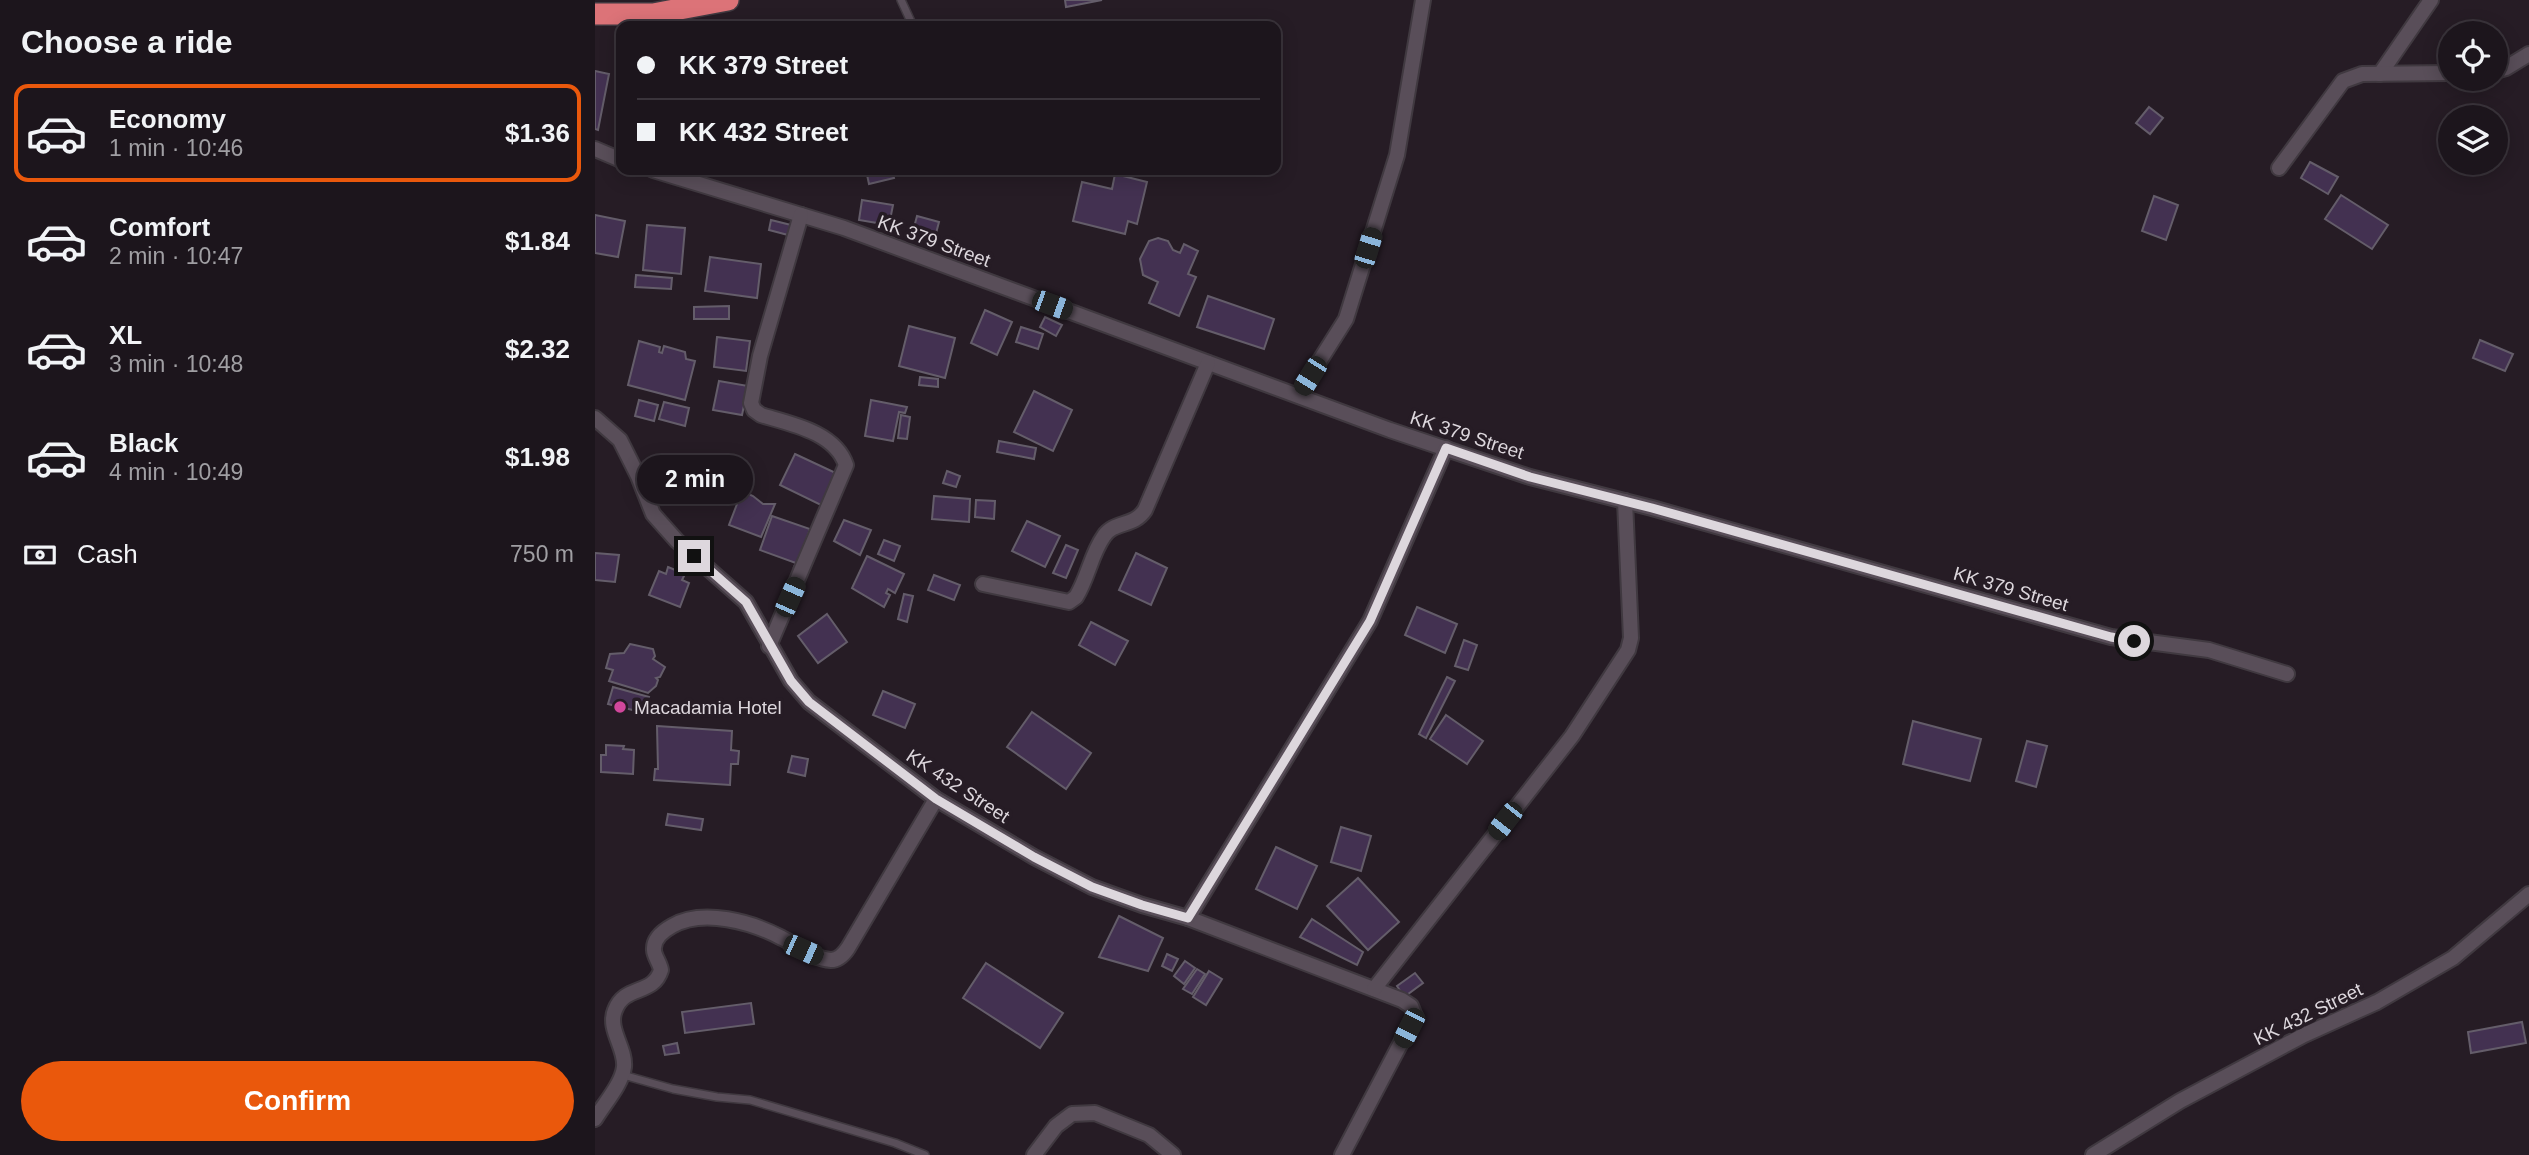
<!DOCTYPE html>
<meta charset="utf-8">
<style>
:root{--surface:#1c151c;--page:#292229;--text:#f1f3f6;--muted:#a09fa3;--line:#3a343b;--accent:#ea580c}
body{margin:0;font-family:Helvetica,sans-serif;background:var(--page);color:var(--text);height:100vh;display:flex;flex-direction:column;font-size:26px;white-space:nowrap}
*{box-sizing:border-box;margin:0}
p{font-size:23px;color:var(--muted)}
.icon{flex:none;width:38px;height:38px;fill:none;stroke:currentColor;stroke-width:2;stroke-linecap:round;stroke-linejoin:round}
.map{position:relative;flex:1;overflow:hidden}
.drawer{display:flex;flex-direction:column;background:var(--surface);width:595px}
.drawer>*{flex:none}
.banner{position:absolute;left:21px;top:21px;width:665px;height:154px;border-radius:14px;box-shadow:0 4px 18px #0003,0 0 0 2px var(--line);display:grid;align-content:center;height:154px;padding:0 21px;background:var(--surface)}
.buttons{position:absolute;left:1843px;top:21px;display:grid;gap:14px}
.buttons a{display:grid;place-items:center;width:70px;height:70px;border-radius:50%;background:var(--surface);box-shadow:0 4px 18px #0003,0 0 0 2px var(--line);font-size:35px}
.end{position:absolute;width:32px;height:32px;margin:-16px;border:9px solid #ddd7dd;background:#111;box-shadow:0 0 0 4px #111}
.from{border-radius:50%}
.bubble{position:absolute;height:49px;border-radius:24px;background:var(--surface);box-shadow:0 4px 18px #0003,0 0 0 2px var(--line);font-size:23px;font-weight:700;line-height:49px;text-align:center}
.car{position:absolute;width:21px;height:42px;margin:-21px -10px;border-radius:9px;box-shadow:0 0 5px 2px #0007;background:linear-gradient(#222 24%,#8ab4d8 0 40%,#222 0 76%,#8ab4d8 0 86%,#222 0)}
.banner b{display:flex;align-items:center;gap:24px;height:66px;font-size:26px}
.banner b+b{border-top:2px solid var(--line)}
.banner i{width:18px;height:18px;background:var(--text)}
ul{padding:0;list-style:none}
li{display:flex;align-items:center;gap:21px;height:98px;margin:0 14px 10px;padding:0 7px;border:4px solid transparent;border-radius:14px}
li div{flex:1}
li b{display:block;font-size:26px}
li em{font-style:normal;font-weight:700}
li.current{border-color:var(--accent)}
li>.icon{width:63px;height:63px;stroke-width:1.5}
h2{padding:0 21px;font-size:32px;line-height:84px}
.pay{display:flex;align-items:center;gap:18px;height:77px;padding:0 21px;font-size:26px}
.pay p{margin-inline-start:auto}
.button{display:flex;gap:14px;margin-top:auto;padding:14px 21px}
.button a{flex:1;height:80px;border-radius:42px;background:var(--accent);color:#fff;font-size:28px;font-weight:700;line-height:80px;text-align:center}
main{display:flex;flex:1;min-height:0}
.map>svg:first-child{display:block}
.building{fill:#433151;stroke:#645d6a;stroke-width:2}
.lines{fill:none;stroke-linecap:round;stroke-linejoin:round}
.lane-casing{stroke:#403940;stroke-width:10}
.street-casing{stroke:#403940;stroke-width:18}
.highway-casing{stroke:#403940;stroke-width:24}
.lane{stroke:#594e59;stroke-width:7}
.street{stroke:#594e59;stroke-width:14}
.highway{stroke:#dc7378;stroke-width:21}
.route{stroke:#ddd7dd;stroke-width:9}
.hotel-dot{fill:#d1479c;stroke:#261c25;stroke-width:2.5}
.labels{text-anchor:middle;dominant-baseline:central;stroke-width:7;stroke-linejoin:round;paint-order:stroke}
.street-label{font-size:19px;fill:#ddd7dd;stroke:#261c25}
.poi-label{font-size:19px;fill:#ddd7dd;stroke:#261c25;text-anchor:start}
</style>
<main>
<section class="drawer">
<h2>Choose a ride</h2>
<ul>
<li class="current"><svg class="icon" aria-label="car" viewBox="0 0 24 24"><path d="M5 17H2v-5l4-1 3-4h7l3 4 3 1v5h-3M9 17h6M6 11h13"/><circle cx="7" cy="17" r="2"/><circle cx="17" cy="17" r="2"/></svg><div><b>Economy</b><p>1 min · 10:46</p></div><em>$1.36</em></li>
<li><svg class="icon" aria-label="car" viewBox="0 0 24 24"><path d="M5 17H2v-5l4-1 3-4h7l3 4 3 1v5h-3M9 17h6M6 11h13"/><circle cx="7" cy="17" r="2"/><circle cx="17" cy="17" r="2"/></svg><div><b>Comfort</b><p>2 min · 10:47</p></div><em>$1.84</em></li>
<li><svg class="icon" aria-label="car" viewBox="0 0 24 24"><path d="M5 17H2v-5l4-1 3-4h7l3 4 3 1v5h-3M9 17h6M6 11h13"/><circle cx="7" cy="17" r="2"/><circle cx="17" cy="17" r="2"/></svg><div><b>XL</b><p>3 min · 10:48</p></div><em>$2.32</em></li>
<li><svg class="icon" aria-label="car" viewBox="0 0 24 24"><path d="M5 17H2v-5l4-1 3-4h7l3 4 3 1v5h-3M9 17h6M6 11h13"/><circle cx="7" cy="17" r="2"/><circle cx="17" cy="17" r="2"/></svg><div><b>Black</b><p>4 min · 10:49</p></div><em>$1.98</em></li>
</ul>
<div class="pay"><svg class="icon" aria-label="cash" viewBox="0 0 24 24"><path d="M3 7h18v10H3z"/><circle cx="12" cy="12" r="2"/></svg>Cash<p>750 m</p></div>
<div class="button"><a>Confirm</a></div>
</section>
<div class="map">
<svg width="1934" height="1155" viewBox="0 0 1934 1155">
<rect width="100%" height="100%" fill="#261c25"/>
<g class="building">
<polygon points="470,0 507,0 471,7"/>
<polygon points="0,71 14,74 3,130 0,129"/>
<polygon points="1554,107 1568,118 1555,134 1541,123"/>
<polygon points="1715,162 1743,177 1733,194 1706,178"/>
<polygon points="271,170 297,170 299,178 274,184"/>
<polygon points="520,174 552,182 542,224 533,221 530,234 478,221 487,182 517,189"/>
<polygon points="1746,195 1793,225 1777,249 1730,219"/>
<polygon points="1559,196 1583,205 1571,240 1547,231"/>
<polygon points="267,200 298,205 294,225 264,220"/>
<polygon points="0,215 30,221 23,257 0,253"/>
<polygon points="322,216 344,222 339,241 317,235"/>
<polygon points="176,220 196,225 193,235 174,230"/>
<polygon points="52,225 90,228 86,274 48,270"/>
<polygon points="563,238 573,241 578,250 585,253 589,244 603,251 593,274 601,277 584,316 554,303 563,282 548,275 545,259 554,241"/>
<polygon points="115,257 166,264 162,298 110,291"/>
<polygon points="41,275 77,278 76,289 40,287"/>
<polygon points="613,296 679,319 669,349 602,327"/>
<polygon points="134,306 134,319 99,319 99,307"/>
<polygon points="390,310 417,322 402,355 376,343"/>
<polygon points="450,317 467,325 461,336 445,327"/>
<polygon points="314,326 360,338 350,378 304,366"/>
<polygon points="426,327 448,334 443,349 421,342"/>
<polygon points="122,337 155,341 151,371 119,367"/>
<polygon points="1885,340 1918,354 1910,371 1878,358"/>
<polygon points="44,341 65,347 64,352 67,353 69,346 90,352 91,359 100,361 90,400 33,385"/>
<polygon points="325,377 343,379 343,387 324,385"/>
<polygon points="124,381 153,386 147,415 118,410"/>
<polygon points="439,391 477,410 458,451 419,432"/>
<polygon points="44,400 63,405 59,421 40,416"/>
<polygon points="276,400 312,407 310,413 304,412 298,441 270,436"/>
<polygon points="69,402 94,408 90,426 64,419"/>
<polygon points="306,415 315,417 312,439 303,438"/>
<polygon points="404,441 441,448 439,459 402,452"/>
<polygon points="200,454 245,475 230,507 185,485"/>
<polygon points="352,471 365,476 361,487 348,483"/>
<polygon points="147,491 158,496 168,504 180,504 166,537 134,525"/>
<polygon points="339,496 375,499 374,522 337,519"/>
<polygon points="381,500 400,501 399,519 380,517"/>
<polygon points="177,516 215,529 208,550 205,569 199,567 201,563 165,550"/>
<polygon points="249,520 276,530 265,555 239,541"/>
<polygon points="432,521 465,536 450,567 417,551"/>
<polygon points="289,540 305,546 299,561 283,554"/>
<polygon points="471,545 483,550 471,578 458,573"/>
<polygon points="0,553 24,555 20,582 0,580"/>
<polygon points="541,553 572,568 556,605 524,590"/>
<polygon points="272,556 309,574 300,593 293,589 291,593 295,595 289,607 257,588"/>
<polygon points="73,567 90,574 87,580 94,583 85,607 54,595 64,571 71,574"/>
<polygon points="339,575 365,585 359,600 333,590"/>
<polygon points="309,594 318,596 312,622 303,619"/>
<polygon points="822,607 862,624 850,653 810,635"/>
<polygon points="232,614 252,642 223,663 203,636"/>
<polygon points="496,622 533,641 520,665 484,645"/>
<polygon points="869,640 882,645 873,670 860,666"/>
<polygon points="35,644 58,649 60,656 58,659 70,667 65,677 61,678 63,680 61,686 53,693 14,681 18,670 11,668 15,654 29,653"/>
<polygon points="852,677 860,681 831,738 824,734"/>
<polygon points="18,687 54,697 50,713 13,704"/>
<polygon points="288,691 320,704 310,728 278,715"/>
<polygon points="437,712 496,753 471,789 412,747"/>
<polygon points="851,715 888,741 872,764 835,739"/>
<polygon points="1318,721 1386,739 1375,781 1308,764"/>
<polygon points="62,726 137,731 136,750 144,751 143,764 136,764 135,785 59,780 60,769 63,769"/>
<polygon points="1432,741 1452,746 1441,787 1421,781"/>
<polygon points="11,745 29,746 28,749 39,750 38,774 6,772 6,755 11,755"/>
<polygon points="197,756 213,759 210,776 193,772"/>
<polygon points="73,814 108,819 106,830 71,825"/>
<polygon points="746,827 776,836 766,871 736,862"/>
<polygon points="681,847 722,866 702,909 661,889"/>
<polygon points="763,878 804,922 773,950 732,906"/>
<polygon points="524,916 568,938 553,971 504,957"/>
<polygon points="717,919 768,952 762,965 705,937"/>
<polygon points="572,954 583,959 577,971 567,966"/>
<polygon points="590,961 600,968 589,984 579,976"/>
<polygon points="391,963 468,1013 445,1048 368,998"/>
<polygon points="602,969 610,974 597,994 588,989"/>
<polygon points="614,971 627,979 611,1005 598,997"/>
<polygon points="820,973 828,983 809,997 802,986"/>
<polygon points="156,1003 159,1024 90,1033 87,1012"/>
<polygon points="1927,1022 1931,1043 1876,1053 1873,1032"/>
<polygon points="82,1043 84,1053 70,1055 68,1046"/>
</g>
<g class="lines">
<defs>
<g id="lane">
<polyline points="306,0 318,26"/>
<polyline points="28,1075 78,1089 122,1097 155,1100 300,1143 330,1155"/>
</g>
<g id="street">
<polyline points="1900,71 1911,68 1934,54"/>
<polyline points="1785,74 1836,0"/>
<polyline points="0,149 26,160"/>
<polyline points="1684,168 1748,81 1767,74 1855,73"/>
<polyline points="58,170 249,228 795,430 935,477 1057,508 1516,637 1614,650 1692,674"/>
<polyline points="703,395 751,319 802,155 828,0"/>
<polyline points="0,418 25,440 43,476 58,514 82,541 151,602 196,681 214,702 341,799 439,857 497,887 547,905 593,918 807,1000 816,1006 820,1016 747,1155"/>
<path d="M388,584L474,602L481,597C493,578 496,554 509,536C519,521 539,527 550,510L613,363"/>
<path d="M174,646L251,465C240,432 196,424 166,415L159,410L156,403L165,356L206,215"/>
<polyline points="593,918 775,621 851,448"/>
<polyline points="779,989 977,736 1033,650 1036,638 1030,501"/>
<path d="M0,1119C9,1104 27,1084 29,1067C31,1048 12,1029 20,1010C30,984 58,996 66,970C65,963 59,956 59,950C58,938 68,931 77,926C108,908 157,922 187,938C201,945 219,959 236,960C244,960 249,954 253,948L341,799"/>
<polyline points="439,1155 461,1126 477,1114 500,1113 554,1135 578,1155"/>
<polyline points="1498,1155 1585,1101 1709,1035 1782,1002 1858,958 1934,894"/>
</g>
<polyline id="highway" points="0,14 58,14 133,0"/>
</defs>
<use href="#lane" class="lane-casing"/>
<use href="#street" class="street-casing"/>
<use href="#highway" class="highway-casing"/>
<use href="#lane" class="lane"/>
<use href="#street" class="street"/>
<use href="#highway" class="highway"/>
</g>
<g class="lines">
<polyline class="route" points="99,556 151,602 196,681 214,702 341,799 439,857 497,887 547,905 593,918 775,621 851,448 935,477 1057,508 1516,637 1539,641"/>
</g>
<circle class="hotel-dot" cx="25" cy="707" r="7"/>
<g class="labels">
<g class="street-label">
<text transform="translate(339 241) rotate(20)">KK 379 Street</text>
<text transform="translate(872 435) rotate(18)">KK 379 Street</text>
<text transform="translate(1416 589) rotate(16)">KK 379 Street</text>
<text transform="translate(363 786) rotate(33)">KK 432 Street</text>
<text transform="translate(1713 1014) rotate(-26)">KK 432 Street</text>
</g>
<g class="poi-label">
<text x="39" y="707">Macadamia Hotel</text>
</g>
</g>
</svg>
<div class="buttons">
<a><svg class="icon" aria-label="locate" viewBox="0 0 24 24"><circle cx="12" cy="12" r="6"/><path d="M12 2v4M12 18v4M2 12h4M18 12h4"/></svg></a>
<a><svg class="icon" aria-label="layers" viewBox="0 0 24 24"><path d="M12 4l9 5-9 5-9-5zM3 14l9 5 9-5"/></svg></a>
</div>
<i class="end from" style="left:1539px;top:641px"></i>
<i class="end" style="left:99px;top:556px"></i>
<div class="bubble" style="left:42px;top:455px;width:116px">2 min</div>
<i class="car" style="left:773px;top:248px;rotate:17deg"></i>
<i class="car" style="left:457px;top:305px;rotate:110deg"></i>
<i class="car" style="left:715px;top:376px;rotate:212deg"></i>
<i class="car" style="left:195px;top:597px;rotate:24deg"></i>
<i class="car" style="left:910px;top:821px;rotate:218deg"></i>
<i class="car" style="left:208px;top:950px;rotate:114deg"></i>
<i class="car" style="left:814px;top:1028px;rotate:207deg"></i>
<div class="banner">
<b><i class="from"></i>KK 379 Street</b>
<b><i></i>KK 432 Street</b>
</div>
</div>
</main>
